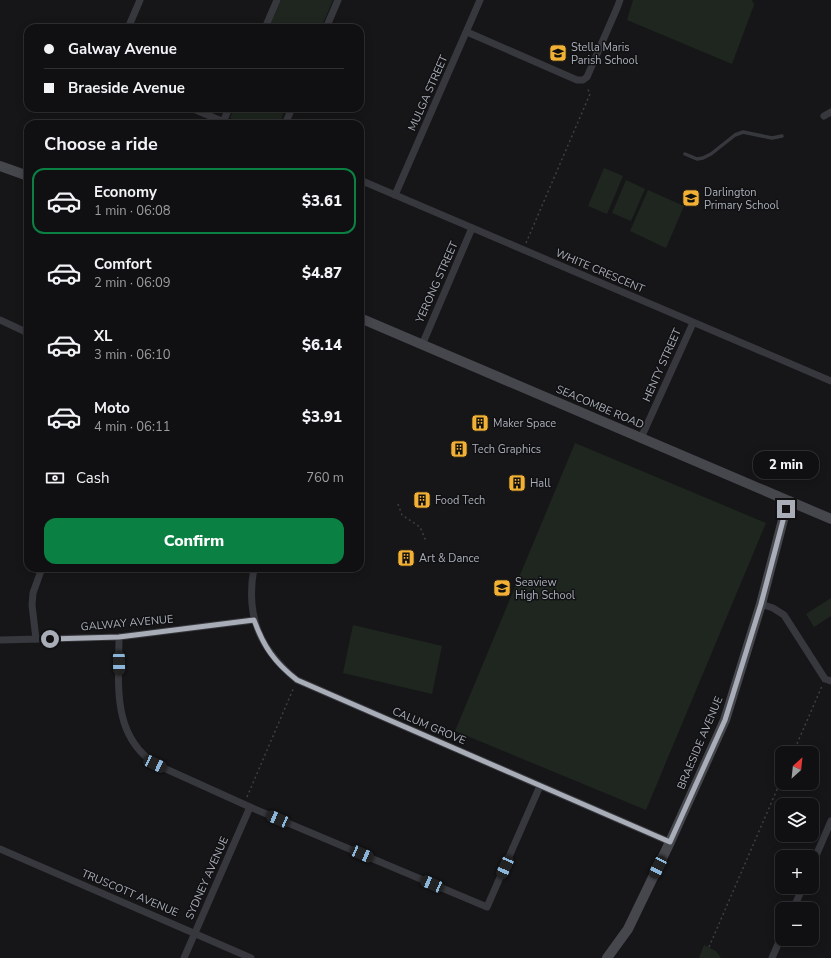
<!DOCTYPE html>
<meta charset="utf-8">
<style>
:root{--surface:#101012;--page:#1e1e20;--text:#f1f3f6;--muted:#9c9d9f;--line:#303032;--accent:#0b8043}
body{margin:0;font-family:"Nunito Sans",sans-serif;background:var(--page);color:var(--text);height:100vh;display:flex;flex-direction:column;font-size:15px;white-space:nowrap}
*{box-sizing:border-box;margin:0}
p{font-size:13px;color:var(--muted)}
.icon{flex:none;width:22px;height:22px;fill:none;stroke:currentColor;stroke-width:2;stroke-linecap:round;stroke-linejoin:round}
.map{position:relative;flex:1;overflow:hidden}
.side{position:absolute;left:24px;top:120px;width:340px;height:452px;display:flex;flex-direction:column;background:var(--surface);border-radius:12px;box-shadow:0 2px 10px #0003,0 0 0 1px var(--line)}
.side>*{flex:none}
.banner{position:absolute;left:24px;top:24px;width:340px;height:88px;border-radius:12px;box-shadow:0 2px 10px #0003,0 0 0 1px var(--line);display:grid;align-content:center;height:88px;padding:0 20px;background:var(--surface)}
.needle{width:26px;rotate:27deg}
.buttons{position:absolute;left:775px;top:746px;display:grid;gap:8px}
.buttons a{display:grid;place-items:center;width:44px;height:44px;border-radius:8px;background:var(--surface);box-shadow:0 2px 10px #0003,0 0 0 1px var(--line);font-size:20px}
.end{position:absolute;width:18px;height:18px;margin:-9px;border:5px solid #a8adb8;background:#111;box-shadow:0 0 0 2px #111}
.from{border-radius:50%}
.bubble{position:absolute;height:28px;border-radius:12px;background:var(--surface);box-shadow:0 2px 10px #0003,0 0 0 1px var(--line);font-size:13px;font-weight:800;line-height:28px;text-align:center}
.car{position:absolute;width:12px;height:24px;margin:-12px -6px;border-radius:5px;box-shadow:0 0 3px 1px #0007;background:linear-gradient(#222 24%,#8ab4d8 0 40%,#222 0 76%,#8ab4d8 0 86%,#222 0)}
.banner b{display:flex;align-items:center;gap:14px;height:38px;font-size:15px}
.banner b+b{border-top:1px solid var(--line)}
.banner i{width:10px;height:10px;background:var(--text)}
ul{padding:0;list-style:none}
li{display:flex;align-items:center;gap:12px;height:66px;margin:0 8px 6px;padding:0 12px;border:2px solid transparent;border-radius:12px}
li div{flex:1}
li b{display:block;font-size:15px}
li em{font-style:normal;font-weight:800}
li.on{border-color:var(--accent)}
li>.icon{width:36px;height:36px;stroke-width:1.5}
h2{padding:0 20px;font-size:18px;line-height:48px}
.pay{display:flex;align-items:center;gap:10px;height:44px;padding:0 20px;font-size:15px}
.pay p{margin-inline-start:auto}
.action{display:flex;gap:8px;margin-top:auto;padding:8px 20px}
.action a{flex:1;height:46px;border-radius:12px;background:var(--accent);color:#fff;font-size:16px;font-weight:800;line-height:46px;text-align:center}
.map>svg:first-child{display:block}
.green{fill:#1e261f}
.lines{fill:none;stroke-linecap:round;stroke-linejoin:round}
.path{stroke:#3d3f44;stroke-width:1.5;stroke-dasharray:2 3;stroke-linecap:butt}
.lane{stroke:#37383d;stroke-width:3.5}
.street{stroke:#37383d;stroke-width:7}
.secondary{stroke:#45474d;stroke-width:10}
.route{stroke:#a8adb8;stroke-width:5}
.labels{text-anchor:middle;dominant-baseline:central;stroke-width:3;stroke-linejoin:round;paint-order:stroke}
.poi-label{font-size:11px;fill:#a8adb8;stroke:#111113;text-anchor:start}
.street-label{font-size:11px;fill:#a8adb8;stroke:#111113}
</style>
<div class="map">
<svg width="831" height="958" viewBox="0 0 831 958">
<rect width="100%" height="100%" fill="#161618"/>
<g class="green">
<polygon points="281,0 333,0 321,28 269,28"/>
<polygon points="633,0 752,0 754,5 732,64 627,20"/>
<polygon points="234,108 286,108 279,124 244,124 230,118"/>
<polygon points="604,168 623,176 607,214 588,206"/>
<polygon points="626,180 645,189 631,221 612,213"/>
<polygon points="648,190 684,206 666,248 630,231"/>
<polygon points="575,443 766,523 646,810 455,731"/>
<polygon points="831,598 831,616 814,627 806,614"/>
<polygon points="353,625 442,646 432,694 343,673"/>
<polygon points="704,945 716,951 721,958 699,958"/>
</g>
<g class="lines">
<g class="path">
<polyline points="526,243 590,94 587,87"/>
<polyline points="398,504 402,515 420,527 426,541"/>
<polyline points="793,753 822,686"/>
<polyline points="247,797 294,687"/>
<polyline points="709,947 782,778"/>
</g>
<polyline class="lane" points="685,154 697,159 703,158 711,154 735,135 743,132 772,138 782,136"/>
<g class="street">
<polyline points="128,28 140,0"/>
<polyline points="265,28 277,0"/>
<polyline points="326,28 338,0"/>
<polyline points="467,32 577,80 583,80 587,77 617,8 620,0"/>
<polyline points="191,108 229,124"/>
<polyline points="824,116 831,112"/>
<polyline points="223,122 229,108"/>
<polyline points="285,124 292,108"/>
<polyline points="360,180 831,381"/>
<polyline points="395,195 480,0"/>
<polyline points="0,320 28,333"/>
<polyline points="422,345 472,228"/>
<polyline points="641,438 693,323"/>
<path d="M254,568C245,616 260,650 297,680L670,842"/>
<polyline points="761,604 773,608 784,615 825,679 831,681"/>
<path d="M119,637C119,684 111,734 155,764L250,807L487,907L540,786"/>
<polyline points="36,639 32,605 33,593 42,568"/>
<polyline points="0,640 119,637 254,620"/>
<polyline points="0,849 251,958"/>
<polyline points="812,865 831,821"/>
<polyline points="793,909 803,887"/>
<polyline points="184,958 250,807"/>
<polyline points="772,958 782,935"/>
</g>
<g class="secondary">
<polyline points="0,166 28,176"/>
<polyline points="360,318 831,519"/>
<polyline points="607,958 628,929 670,842 725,720 761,604 784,516 789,501"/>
</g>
</g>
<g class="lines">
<path class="route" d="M50,639L119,637L254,620C264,647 274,662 297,680L670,842L725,720L761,604L786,509"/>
</g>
<defs>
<symbol id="school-square" viewBox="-11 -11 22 22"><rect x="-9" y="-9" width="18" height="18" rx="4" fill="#f2b134" stroke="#111113"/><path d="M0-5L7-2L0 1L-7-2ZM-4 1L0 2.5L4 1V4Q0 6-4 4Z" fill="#111"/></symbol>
<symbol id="building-square" viewBox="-11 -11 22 22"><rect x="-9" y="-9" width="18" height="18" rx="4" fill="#f2b134" stroke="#111113"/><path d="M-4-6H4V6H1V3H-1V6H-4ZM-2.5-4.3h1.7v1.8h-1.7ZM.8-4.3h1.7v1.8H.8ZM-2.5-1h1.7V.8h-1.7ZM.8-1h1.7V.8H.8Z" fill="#111"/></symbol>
</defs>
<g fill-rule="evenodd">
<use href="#school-square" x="548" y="43" width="20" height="20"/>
<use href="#school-square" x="681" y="188" width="20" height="20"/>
<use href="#building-square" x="470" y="413" width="20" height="20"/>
<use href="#building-square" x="449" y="439" width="20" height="20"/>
<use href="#building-square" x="507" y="473" width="20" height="20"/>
<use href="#building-square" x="412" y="490" width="20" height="20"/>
<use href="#building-square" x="396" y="548" width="20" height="20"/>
<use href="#school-square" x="492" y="578" width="20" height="20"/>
</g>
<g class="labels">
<g class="poi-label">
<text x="571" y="47">Stella Maris<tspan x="571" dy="13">Parish School</tspan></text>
<text x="704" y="192">Darlington<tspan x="704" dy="13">Primary School</tspan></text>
<text x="493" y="423">Maker Space</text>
<text x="472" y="449">Tech Graphics</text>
<text x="530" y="483">Hall</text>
<text x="435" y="500">Food Tech</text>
<text x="419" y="558">Art &amp; Dance</text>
<text x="515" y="582">Seaview<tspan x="515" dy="13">High School</tspan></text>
</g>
<g class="street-label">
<text transform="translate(428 93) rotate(-66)">MULGA STREET</text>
<text transform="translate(600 271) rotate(23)">WHITE CRESCENT</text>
<text transform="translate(437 282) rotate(-66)">YERONG STREET</text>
<text transform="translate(662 365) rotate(-66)">HENTY STREET</text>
<text transform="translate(600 407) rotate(23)">SEACOMBE ROAD</text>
<text transform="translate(127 623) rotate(-5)">GALWAY AVENUE</text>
<text transform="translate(429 726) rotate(23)">CALUM GROVE</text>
<text transform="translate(700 743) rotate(-67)">BRAESIDE AVENUE</text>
<text transform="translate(207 878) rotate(-66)">SYDNEY AVENUE</text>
<text transform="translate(130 893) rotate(23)">TRUSCOTT AVENUE</text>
</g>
</g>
</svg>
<div class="buttons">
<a><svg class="needle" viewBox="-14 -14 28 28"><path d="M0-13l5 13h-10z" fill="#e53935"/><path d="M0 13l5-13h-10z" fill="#9c9d9f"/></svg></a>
<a><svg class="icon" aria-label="layers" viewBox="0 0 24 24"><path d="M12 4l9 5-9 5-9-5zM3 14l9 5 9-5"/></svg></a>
<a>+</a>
<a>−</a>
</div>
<i class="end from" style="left:50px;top:639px"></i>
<i class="end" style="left:786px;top:509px"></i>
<div class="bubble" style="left:753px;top:451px;width:66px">2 min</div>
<i class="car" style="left:119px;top:663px;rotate:179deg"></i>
<i class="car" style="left:155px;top:764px;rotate:115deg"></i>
<i class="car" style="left:278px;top:819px;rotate:293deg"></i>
<i class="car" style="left:362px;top:854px;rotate:113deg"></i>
<i class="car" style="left:505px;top:867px;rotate:204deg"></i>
<i class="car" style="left:658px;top:867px;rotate:206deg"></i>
<i class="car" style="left:432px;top:884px;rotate:293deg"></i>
<div class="banner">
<b><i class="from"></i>Galway Avenue</b>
<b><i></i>Braeside Avenue</b>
</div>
<section class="side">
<h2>Choose a ride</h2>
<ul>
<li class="on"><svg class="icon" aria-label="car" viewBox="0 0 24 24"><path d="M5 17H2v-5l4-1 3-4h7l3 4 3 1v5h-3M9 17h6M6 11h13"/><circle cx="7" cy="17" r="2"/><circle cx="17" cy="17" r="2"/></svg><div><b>Economy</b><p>1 min · 06:08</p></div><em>$3.61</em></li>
<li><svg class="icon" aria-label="car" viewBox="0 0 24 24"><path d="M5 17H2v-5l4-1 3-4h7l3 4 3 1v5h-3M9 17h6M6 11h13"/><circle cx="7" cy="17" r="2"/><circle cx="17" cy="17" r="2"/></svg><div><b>Comfort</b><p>2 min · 06:09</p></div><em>$4.87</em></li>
<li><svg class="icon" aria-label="car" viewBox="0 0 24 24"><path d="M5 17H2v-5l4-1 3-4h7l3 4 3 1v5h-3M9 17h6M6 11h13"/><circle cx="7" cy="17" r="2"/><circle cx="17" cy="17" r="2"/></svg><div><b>XL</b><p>3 min · 06:10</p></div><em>$6.14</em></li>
<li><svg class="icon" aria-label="car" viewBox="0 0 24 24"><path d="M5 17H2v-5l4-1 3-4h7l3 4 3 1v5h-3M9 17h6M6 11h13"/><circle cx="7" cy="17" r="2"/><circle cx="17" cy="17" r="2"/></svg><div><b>Moto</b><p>4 min · 06:11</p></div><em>$3.91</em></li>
</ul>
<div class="pay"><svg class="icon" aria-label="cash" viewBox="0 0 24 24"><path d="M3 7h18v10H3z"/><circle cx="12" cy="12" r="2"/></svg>Cash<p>760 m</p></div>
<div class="action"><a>Confirm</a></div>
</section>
</div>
